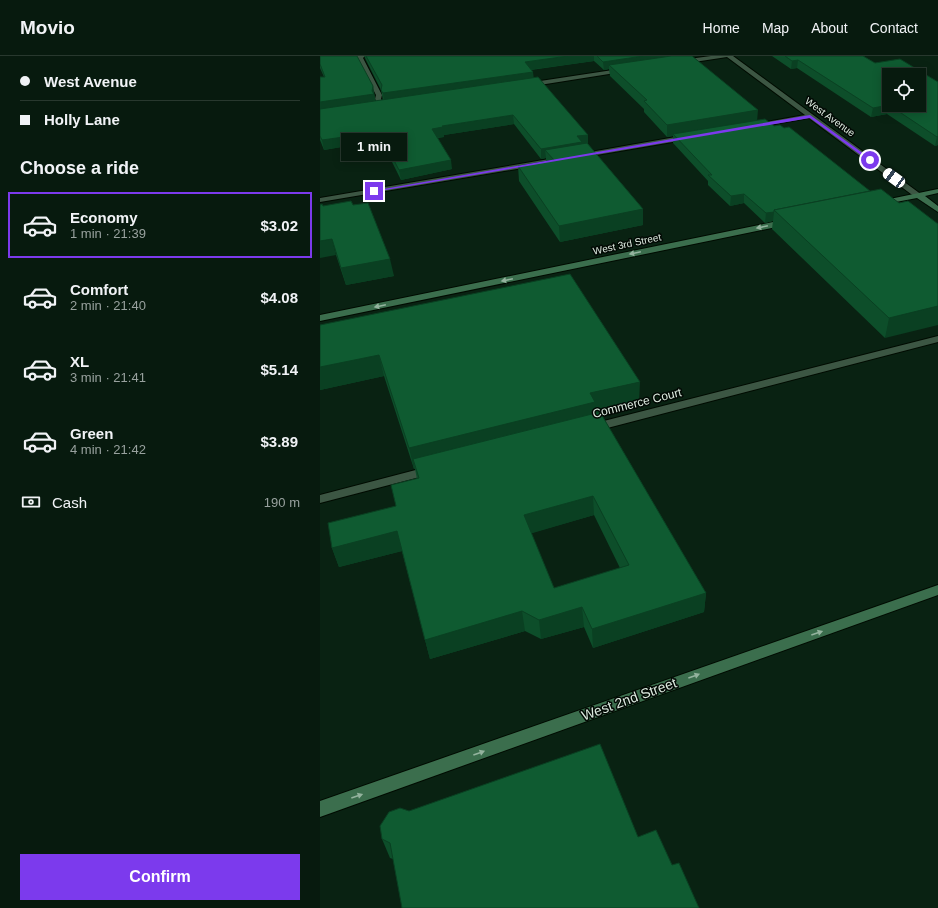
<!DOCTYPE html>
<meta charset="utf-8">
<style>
:root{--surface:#071a0e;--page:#15271c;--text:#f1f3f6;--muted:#98a19e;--line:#28382e;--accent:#7c3aed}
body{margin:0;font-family:Helvetica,sans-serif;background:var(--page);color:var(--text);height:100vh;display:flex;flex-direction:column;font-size:15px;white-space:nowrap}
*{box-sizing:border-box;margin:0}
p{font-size:13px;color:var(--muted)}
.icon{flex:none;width:22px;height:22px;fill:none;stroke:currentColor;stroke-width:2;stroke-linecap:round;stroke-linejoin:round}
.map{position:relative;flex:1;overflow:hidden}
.drawer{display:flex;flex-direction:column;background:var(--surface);width:320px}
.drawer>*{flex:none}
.top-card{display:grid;align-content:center;height:88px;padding:0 20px;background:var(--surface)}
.buttons{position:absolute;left:562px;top:12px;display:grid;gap:8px}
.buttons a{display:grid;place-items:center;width:44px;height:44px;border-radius:0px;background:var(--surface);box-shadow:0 2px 10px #0003,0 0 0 1px var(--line);font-size:20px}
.end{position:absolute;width:18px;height:18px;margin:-9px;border:5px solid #7c3aed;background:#fff;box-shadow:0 0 0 2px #fff}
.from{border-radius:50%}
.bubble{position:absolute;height:28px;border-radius:0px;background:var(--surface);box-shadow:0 2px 10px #0003,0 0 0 1px var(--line);font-size:13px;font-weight:700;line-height:28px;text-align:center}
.car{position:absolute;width:12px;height:24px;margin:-12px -6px;border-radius:5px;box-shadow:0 0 3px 1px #0007;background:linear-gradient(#fff 24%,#345 0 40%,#fff 0 76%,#345 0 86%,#fff 0)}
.top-card b{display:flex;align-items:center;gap:14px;height:38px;font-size:15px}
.top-card b+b{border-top:1px solid var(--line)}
.top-card i{width:10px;height:10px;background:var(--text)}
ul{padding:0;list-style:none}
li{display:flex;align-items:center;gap:12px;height:66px;margin:0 8px 6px;padding:0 12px;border:2px solid transparent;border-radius:0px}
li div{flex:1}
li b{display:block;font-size:15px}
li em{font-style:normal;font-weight:700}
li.active{border-color:var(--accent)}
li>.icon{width:36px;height:36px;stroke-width:1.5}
h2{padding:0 20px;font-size:18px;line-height:48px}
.pay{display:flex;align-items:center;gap:10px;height:44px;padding:0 20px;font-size:15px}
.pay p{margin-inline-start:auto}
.cta{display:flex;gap:8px;margin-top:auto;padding:8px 20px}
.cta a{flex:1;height:46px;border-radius:0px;background:var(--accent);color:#fff;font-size:16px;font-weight:700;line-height:46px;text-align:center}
header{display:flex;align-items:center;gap:24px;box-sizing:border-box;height:56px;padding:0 20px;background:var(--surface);border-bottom:1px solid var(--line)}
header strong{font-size:19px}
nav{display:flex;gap:22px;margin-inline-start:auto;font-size:14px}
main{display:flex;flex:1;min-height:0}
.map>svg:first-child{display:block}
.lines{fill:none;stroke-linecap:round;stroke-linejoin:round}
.lane-casing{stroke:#000b01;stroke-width:2}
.street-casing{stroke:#000b01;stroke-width:2}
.secondary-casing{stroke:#000b01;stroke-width:2}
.lane{fill:#3c5643;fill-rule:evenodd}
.street{fill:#3c5643;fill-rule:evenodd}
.secondary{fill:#3b6e4d;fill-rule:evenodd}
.wall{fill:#0d4e2a;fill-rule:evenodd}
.shaded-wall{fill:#0a4022}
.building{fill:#0f5b31;stroke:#0a4022;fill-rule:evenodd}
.oneway{fill:#94b39e}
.route{fill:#7c3aed}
.labels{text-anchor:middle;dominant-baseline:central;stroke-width:3;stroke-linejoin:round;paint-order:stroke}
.far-street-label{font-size:10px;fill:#ddebe0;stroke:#020904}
.street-label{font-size:12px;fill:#ddebe0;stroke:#020904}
.near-street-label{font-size:14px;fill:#ddebe0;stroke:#020904}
</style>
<header>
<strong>Movio</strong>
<nav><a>Home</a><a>Map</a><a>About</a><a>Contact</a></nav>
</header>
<main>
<section class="drawer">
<div class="top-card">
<b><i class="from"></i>West Avenue</b>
<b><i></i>Holly Lane</b>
</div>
<h2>Choose a ride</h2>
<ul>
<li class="active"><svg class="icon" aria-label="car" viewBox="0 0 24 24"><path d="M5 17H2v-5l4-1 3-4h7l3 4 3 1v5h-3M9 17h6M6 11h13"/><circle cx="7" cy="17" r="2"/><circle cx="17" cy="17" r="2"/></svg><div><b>Economy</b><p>1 min · 21:39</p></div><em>$3.02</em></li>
<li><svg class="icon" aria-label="car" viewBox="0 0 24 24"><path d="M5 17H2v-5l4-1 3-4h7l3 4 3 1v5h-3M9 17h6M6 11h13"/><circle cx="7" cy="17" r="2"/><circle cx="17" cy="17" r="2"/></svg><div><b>Comfort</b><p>2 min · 21:40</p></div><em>$4.08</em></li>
<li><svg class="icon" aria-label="car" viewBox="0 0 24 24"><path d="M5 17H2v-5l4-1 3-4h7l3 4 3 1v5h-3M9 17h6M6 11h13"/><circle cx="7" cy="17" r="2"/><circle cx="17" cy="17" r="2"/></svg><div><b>XL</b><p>3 min · 21:41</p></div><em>$5.14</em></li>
<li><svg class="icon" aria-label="car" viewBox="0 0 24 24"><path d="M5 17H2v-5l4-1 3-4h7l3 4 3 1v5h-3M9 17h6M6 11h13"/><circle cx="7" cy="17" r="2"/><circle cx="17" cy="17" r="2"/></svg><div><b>Green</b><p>4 min · 21:42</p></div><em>$3.89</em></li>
</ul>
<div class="pay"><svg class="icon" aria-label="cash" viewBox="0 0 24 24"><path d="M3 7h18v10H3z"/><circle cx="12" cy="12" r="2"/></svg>Cash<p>190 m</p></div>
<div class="cta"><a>Confirm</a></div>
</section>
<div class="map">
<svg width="618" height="852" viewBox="0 0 618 852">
<rect width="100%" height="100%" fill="#092212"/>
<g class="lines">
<defs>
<polygon id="lane" points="36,0 45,0 43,2 62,39 61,43 65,50 64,51 60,51 55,43 56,39"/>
<g id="street">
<polygon points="391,0 413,0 602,139 598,141 595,141 489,62 432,72 432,68 435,68 485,59 407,1 361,8 358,6 361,4"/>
<polygon points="306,12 309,14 308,15 207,31 204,29 207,27"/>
<polygon points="367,79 370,79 370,83 259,102 255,100 259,98"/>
<polygon points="241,101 245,103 244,105 0,146 0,142"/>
<polygon points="618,280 618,286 272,376 268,375 266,372 268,369 272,368"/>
<polygon points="111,410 115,411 117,414 115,417 0,447 0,439"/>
</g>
<g id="secondary">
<polygon points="618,133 618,137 605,140 618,150 618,156 597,142 560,149 556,147 560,145"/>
<polygon points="468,163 472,166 471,168 0,265 0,259"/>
<polygon points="618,529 618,539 0,761 0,745"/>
</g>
</defs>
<use href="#lane" class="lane-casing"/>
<use href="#street" class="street-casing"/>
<use href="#secondary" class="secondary-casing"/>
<use href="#lane" class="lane"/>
<use href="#street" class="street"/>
<use href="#secondary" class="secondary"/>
</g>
<g class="wall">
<polygon points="0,0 53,30 55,45 63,44 61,34 44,0 372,0 437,64 454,70 550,135 579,147 618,168 565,282 452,173 453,165 445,167 424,147 410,150 388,129 388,125 353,87 353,80 347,81 324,56 324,53 290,20 289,13 284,14 274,5 211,14 213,16 213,22 268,79 268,88 323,153 323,169 240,186 199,125 198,110 226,105 226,102 221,103 194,68 124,79 124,81 118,82 132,113 81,124 66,94 37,99 33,89 4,94 0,84 0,21 4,21 0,12"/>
<polygon points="452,0 543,0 555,7 618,26 618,89 615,90 567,58 551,61 477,12 471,13"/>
<polygon points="33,149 74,220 26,229 16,199 3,150"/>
<path d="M0,269L319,346L280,356L386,537L384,556L273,592L264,571L221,583L205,575L110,603L82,495L19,511L12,492L76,450L97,423L95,413H94L64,320L0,334ZM274,459L300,512L234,532L211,477Z"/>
<polygon points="89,755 318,781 352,809 379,852 73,803 70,802 62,783"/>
</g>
<g class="shaded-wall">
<polygon points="248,0 274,0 274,5 208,14 205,6"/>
<polygon points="323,0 362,0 289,9 289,13 284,14 283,6"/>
<polygon points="478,4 477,12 471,13 472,5"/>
<polygon points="213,16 214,24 64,46 63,37"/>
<polygon points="53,30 56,47 0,55 0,46"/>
<polygon points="569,49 567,58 551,61 553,52"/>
<polygon points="438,54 437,66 353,78 353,80 347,81 347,69"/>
<polygon points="193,59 194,68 124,79 124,81 114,82 112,73 122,70"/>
<polygon points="268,79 268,88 225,94 226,102 221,103 221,93 257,80"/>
<polygon points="31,80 33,89 4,94 2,84"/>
<polygon points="618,80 618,89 615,90 617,81"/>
<polygon points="64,85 66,94 37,99 35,89"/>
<polygon points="131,104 132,113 81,124 79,114"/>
<polygon points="424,138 424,147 410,150 411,140"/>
<polygon points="323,153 323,169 240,186 239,170"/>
<polygon points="454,156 453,165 445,167 446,157"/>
<polygon points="12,183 16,199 0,202 0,185"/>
<polygon points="70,203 74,220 26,229 21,212"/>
<polygon points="618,250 618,269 565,282 569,262"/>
<polygon points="59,299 64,320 0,334 0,311"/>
<polygon points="320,326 319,346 93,403 95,413 94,413 89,392 270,337"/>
<polygon points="273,440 274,459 206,479 204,459"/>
<polygon points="77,475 82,495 19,511 12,492"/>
<polygon points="386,537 384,556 273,592 272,573"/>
<polygon points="262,551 264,571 221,583 219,564"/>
<polygon points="202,555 205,575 110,603 105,584"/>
</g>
<g class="building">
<polygon points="0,0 37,0 53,30 52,35 54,38 0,46 0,21 5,21 0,8"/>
<polygon points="46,0 248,0 205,6 213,16 63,37 61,34 62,29"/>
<polygon points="277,0 323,0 283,6"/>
<polygon points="351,0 372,0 438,54 347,69 324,45 327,44 289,9"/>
<path d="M465,0H543L555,7L580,3L618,26V80L617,81L569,49L553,52L478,4L472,5ZM569,19H599V49H569Z"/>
<polygon points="218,21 268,79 257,80 262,86 221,93 193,59 122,70 123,71 112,73 131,104 79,114 64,85 35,89 31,80 2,84 0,80 0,53"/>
<polygon points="445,63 454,70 460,69 464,72 469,71 550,135 454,154 454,156 446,157 424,138 411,140 388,119 392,119 353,78"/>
<polygon points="267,87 323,153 239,170 198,110 234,104 225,94"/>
<polygon points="561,133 579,147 588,145 618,168 618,250 569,262 454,154"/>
<polygon points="31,145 33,149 48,147 70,203 21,212 12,183 0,185 0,149 2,148 3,150"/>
<polygon points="250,218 320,326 270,337 275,346 89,392 59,299 0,311 0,269"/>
<path d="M280,356L386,537L272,573L262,551L219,564L202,555L105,584L77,475L12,492L8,467L76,450L71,429L99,422L93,403ZM273,440L309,509L234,532L204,459Z"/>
<polygon points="280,688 318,781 336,774 352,809 359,807 379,852 82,852 70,787 62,783 60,770 69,756 80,752 89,755"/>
</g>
<defs><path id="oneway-solid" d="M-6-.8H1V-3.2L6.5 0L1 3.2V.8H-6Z"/></defs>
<g class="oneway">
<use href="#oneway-solid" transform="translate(442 171) rotate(168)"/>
<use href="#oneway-solid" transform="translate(315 197) rotate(168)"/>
<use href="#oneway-solid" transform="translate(187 224) rotate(168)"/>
<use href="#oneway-solid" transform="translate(60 250) rotate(168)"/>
<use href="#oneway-solid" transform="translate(497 577) rotate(-19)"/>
<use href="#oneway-solid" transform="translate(374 620) rotate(-20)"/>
<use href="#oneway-solid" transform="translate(159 697) rotate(-20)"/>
<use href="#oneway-solid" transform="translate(37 740) rotate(-19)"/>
</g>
<polygon class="route" points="490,59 551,103 551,105 549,105 490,62 54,136 52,135"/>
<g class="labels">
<g class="far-street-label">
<text transform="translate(510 61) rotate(36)">West Avenue</text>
<text transform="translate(307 188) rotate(-12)">West 3rd Street</text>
</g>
<g class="street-label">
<text transform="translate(317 347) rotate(-14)">Commerce Court</text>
</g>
<g class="near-street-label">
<text transform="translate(309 643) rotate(-20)">West 2nd Street</text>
</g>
</g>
</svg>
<div class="buttons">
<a><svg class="icon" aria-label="locate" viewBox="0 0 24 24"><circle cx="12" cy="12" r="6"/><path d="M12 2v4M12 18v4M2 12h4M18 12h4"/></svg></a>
</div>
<i class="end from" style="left:550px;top:104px"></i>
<i class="end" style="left:54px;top:135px"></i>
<div class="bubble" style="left:21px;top:77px;width:66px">1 min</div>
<i class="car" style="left:574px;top:122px;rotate:306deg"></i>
</div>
</main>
